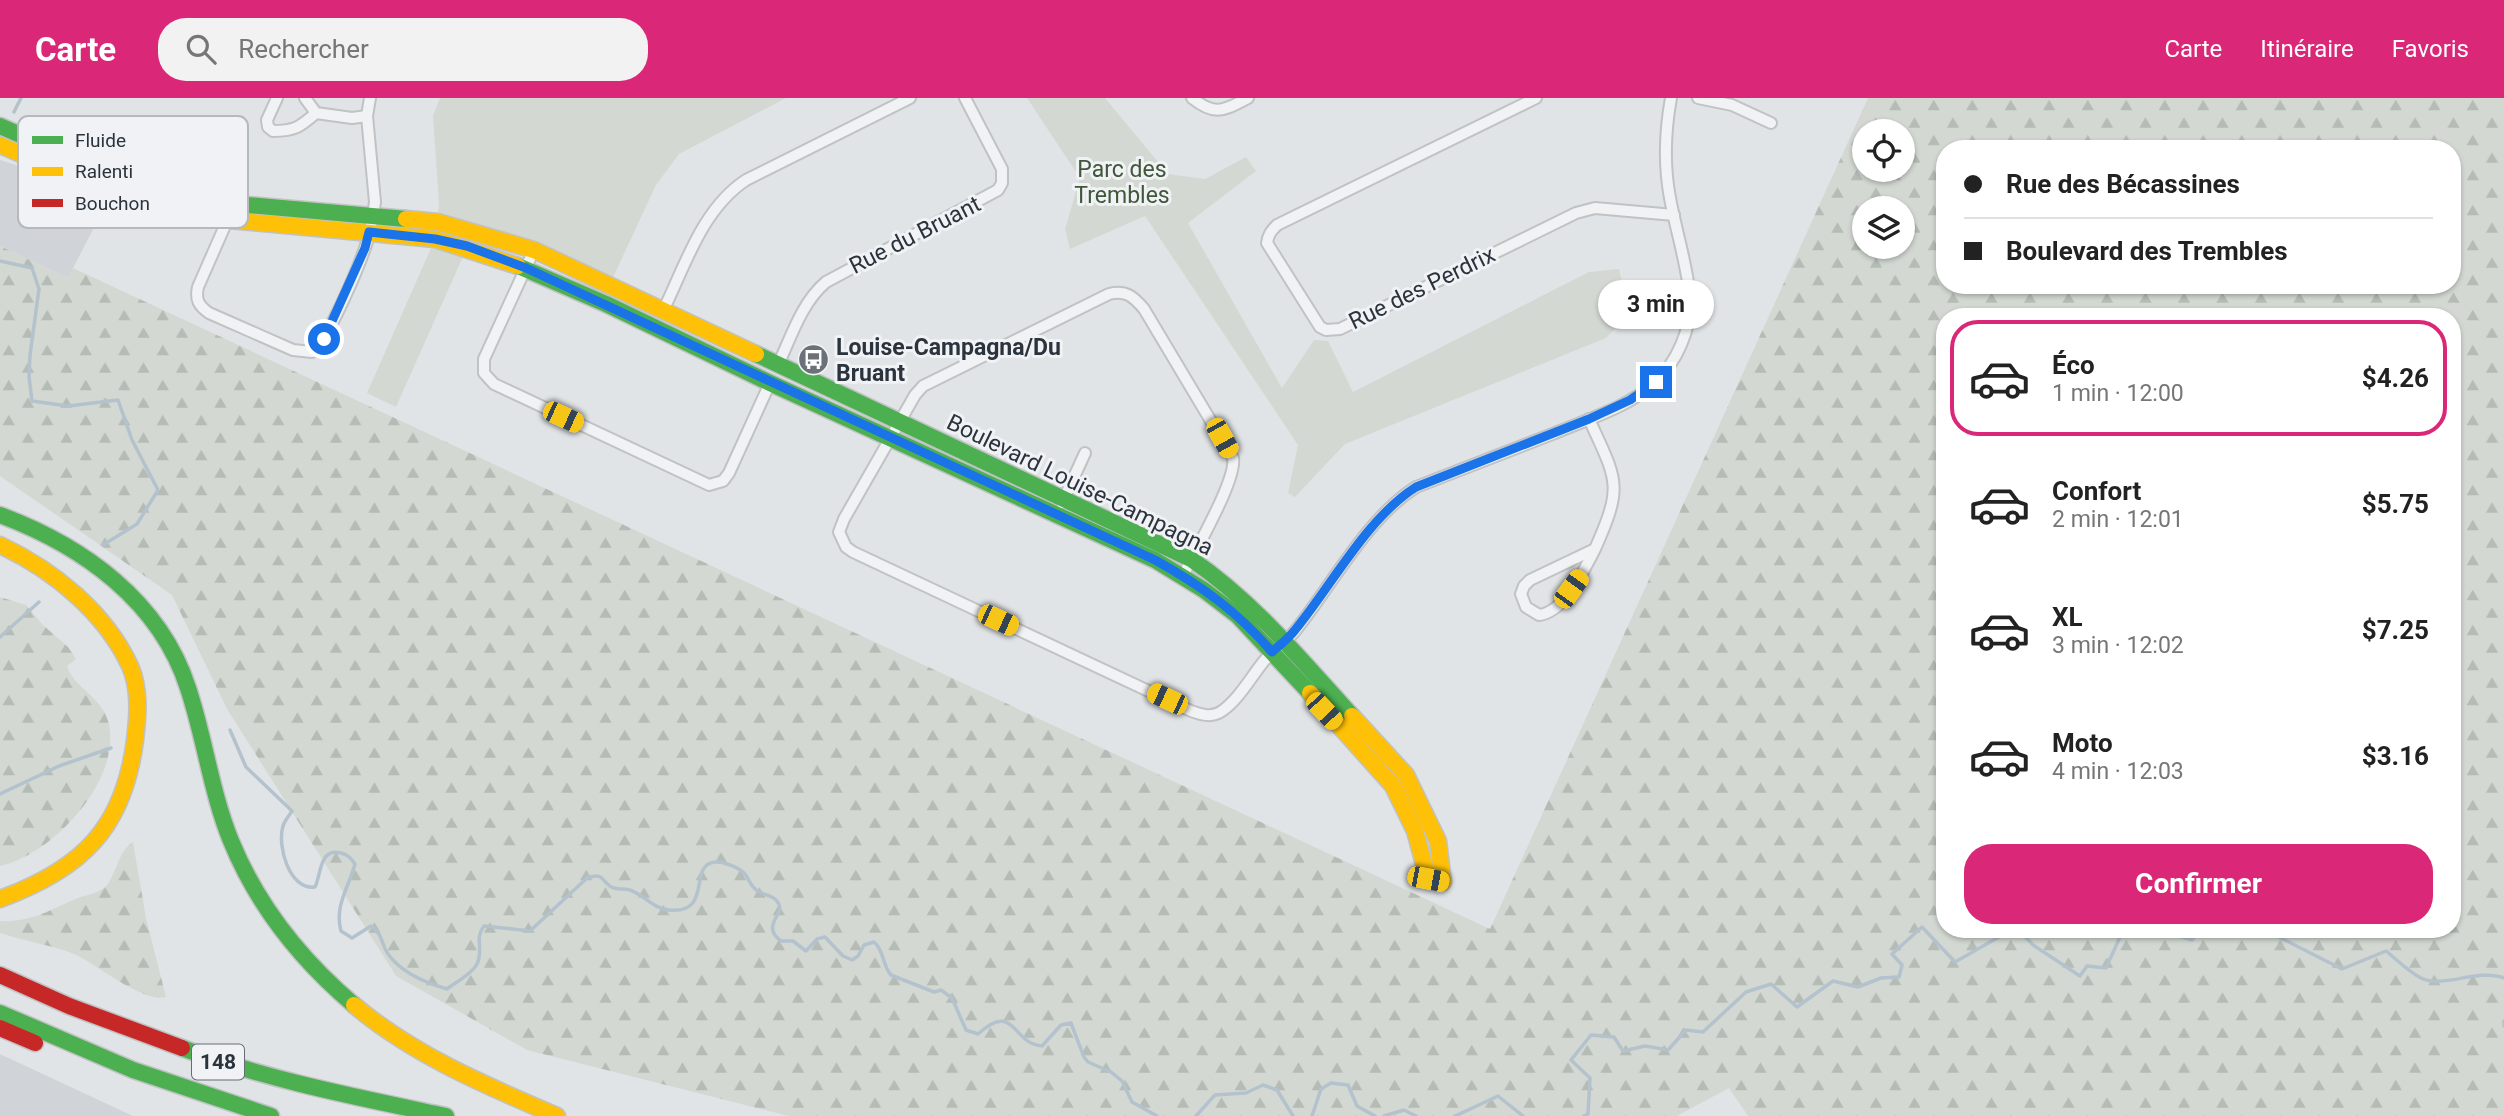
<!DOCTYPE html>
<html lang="fr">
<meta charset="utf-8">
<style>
:root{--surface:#fff;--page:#f2f2f2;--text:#222;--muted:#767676;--line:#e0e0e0;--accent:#db2777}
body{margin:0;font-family:Roboto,sans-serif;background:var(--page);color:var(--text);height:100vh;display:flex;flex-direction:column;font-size:26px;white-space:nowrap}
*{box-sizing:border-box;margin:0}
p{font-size:23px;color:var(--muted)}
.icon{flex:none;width:38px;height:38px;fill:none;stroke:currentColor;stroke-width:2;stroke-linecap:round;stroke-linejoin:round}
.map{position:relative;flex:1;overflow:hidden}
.details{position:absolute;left:1936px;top:210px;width:525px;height:630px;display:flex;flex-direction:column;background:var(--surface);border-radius:28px;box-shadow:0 2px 5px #0004}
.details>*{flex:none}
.hud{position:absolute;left:1936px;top:42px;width:525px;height:154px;border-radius:28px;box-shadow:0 2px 5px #0004;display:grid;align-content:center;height:154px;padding:0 28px;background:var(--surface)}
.tools{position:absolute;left:1852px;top:21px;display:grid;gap:14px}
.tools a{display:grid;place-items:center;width:63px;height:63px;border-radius:50%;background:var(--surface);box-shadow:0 2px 5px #0004;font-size:35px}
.end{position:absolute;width:32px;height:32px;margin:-16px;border:9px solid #1a73e8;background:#fff;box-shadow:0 0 0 4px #fff}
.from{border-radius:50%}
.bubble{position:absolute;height:49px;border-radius:24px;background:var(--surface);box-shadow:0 2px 5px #0004;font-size:23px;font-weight:700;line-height:49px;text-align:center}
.car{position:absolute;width:21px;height:42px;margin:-21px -10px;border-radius:9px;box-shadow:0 0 5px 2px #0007;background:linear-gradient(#f5c518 24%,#345 0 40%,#f5c518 0 76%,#345 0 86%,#f5c518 0)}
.hud b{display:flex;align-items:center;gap:24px;height:66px;font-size:26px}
.hud b+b{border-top:2px solid var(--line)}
.hud i{width:18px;height:18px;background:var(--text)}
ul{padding:12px 0 0;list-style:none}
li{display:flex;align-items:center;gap:21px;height:116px;margin:0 14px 10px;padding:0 14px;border:4px solid transparent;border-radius:28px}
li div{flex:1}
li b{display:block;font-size:26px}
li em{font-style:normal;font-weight:700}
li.selected{border-color:var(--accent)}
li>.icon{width:63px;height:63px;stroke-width:1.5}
.primary-button{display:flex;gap:14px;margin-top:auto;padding:14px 28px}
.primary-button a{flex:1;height:80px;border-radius:28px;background:var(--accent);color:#fff;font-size:28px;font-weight:700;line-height:80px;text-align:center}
header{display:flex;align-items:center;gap:42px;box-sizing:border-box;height:98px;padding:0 35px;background:var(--accent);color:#fff}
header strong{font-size:33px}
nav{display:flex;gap:38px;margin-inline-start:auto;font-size:24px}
.search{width:490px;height:63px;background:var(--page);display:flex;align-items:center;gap:18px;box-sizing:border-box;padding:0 24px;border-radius:28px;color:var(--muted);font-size:26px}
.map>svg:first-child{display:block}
.built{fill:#d0d4d9}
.green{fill:#d3d9d2}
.forest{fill:url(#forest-firs);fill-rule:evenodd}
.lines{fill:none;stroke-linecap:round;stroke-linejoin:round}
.stream{stroke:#b4c2ce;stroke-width:3.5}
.street-casing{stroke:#c0c2c4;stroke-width:14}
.fast-casing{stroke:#c0c2c4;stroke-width:19}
.slow-casing{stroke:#c0c2c4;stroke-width:19}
.jam-casing{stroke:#c0c2c4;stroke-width:19}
.street{stroke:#f1f2f3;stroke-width:10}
.fast{stroke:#4caf50;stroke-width:16}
.slow{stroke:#ffc107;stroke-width:16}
.jam{stroke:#c62828;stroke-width:16}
.route{stroke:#1a73e8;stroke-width:9}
.labels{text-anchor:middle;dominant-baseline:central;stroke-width:6;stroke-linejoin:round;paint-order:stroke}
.shield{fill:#f0f2f5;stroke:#666c74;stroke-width:2}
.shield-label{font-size:21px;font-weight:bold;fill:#2b333d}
.park-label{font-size:23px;fill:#41573a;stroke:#f0f2f5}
.street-label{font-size:23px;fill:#2b333d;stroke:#f0f2f5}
.poi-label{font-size:23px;font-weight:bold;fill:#2b333d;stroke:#f0f2f5;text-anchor:start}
.key{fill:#f0f2f5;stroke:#b5b9be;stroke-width:2}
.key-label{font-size:19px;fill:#2b333d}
</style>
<header>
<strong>Carte</strong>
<div class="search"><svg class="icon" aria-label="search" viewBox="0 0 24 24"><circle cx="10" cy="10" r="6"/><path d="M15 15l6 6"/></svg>Rechercher</div>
<nav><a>Carte</a><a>Itinéraire</a><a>Favoris</a></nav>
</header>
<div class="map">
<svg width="2504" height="1018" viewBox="0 0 2504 1018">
<defs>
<pattern id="forest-firs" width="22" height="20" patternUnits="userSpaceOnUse" patternTransform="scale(1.75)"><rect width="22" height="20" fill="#d3d9d2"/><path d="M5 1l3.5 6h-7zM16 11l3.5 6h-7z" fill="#b5bbb5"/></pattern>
</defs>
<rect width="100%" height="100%" fill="#e1e4e6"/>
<g class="built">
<polygon points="0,62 19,68 104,110 68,180 0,148"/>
<polygon points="0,956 133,1018 0,1018"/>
</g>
<g class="green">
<polygon points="440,0 786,0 679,56 656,87 609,188 474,134 396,309 367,295 435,141 439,106 433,18"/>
<path d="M1027,0H1105L1168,76L1205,81L1246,59L1256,73L1188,125L1282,290L1314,242L1328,243L1353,294L1589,174L1619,171C1626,202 1630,216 1606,240L1345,346L1295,399L1288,395L1298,347L1145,118L1070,151L1065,131L1080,80Z"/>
</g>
<g class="forest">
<path d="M1868,0H2504V1018H1748L1729,990L1677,1018H789L527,952L396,878L227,611L172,497L0,378V148L68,180L73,170L1490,831ZM1864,33H1902V72H1864ZM1944,51H2452V187H1944ZM1864,110H1902V149H1864ZM1944,219H2452V831H1944Z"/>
<path d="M0,499L26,507L43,527L68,549L76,561L67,568C73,589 101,598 108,623C124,680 53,757 0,768Z"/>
<path d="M133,744L146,820L166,899C144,906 95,865 74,856C51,847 24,843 0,835V823C35,824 48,812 78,800C89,796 101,795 108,786C117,772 119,753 133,744Z"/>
</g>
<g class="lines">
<g class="stream">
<polyline points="14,14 21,0"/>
<polyline points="0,163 32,170 39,191 30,257 29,279 32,303 68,308 118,302 132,342 158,392 137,426 103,447"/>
<polyline points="0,539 39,504"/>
<path d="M230,632L246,669L292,713C289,718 285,722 283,728C277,748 289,792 315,789C321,778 319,749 341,755C348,757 351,760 355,766C349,789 334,808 341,833L352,840L371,828C383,836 381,846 388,856C401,874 426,885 447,891C456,884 472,876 477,866C484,852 474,840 484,828L530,833L587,780C606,773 601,786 614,790C620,792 625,790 630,792C644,797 654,811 669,812C714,816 687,767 715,764C723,763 740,770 745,776C750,782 750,789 758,793C767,799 779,797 780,812C773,824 767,833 781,843H793L806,853L817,841L825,839L843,858L852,862L858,858L864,847L874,844C884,852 882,867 891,877L934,894L941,892L952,900L966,932L978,936C1015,902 1012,946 1042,948L1061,927L1071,925L1084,959L1088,964L1111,974L1122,983L1132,1004L1157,1018"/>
<polyline points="0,696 59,668 111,650"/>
<polyline points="2018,831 2033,847 2080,878 2087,868 2106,870 2120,839 2130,831"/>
<polyline points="2155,831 2192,842 2201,831"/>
<path d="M2263,831L2342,871L2386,853C2397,862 2409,874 2421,880C2441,891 2479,870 2504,880"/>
<polyline points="2504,923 2504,928"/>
<polyline points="1196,1018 1215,997 1246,995 1263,987 1277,992 1293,1018"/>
<polyline points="1312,1018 1321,991 1331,985 1348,987 1357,1008 1375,1018"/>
<polyline points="1384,1018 1404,1012 1416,1018"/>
<polyline points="1455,1018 1498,998 1523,1018"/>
<polyline points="1584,1018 1588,1016 1590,980 1571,962 1591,937 1614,939 1623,953 1645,948 1668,952 1686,932 1703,934 1746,894 1771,886 1797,909 1833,883 1858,889 1881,880 1899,879 1902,867 1892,856 1922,829 1955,864 2013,831"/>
</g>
<defs>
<g id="street">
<path d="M277,0L267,22L268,29L273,33C295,33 300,29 316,15"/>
<polyline points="305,0 316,15 352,20 367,18"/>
<path d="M1192,0C1216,19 1224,12 1248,0"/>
<path d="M1536,0L1277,127C1271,133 1268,137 1267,145L1320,229L1326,232L1340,231L1576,115L1595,110L1674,117"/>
<polyline points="1698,0 1732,7 1771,25"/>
<path d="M227,123L198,189C195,202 199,208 209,215L293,252L312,254C328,243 359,168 366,147C370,134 373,119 375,104L367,18L370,0"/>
<polyline points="534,152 484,261 484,275 494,286 709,387 723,383 729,375 770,285"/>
<path d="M663,213C685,168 702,111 746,82L910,0"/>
<path d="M778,267C791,239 802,204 826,184L998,92L1002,85V71L965,0"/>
<path d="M1589,321C1617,383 1624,386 1595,451L1530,482L1524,488L1521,496L1526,509L1539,517C1565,514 1584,472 1595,451"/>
<polyline points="1062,405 1085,355"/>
<path d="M1183,478C1194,454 1237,382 1233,360L1144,211C1133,198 1126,192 1109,196L923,288L915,297L844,421L839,434L846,449L853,454L1191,613C1202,617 1212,620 1222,613C1239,601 1251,579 1264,563C1273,552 1286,544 1295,533C1332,487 1367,420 1416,389C1462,371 1508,353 1555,335C1588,321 1627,310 1654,285C1677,265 1692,230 1690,199C1687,166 1676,133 1670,100C1664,68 1665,33 1671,0"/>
</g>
<g id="fast">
<polyline points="0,28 140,89 214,104 406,121"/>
<polyline points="518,168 606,206 770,285 1155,462 1204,492 1238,518 1310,595"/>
<path d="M756,256L1191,461C1254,504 1302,563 1352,618"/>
<path d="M0,417C83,448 160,503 188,590C205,641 211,694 231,743C258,809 301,862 354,907"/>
<polyline points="0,915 133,972 271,1018"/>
<path d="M182,950C268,982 356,999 446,1018"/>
</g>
<g id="slow">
<polyline points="0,47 136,106 175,117 435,141 518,168"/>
<polyline points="406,121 438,124 534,152 756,256"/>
<path d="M0,447C53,472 105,514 130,568C140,590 138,618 135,642C124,730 82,771 0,801"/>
<polyline points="1310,595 1393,688 1415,733 1428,781 1443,784 1438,743 1406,677 1352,618"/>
<path d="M354,907C413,957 487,988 557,1018"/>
</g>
<g id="jam">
<polyline points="0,877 69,908 182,950"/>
<polyline points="0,930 35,945"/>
</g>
</defs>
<use href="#street" class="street-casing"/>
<use href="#fast" class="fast-casing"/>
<use href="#slow" class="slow-casing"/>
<use href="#jam" class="jam-casing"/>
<use href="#street" class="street"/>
<use href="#fast" class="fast"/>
<use href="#slow" class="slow"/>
<use href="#jam" class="jam"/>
</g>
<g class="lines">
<path class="route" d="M324,241L365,150L369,134L435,141L467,148L526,170L1155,462C1202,488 1238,514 1272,554C1280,547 1289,540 1295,532C1332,487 1367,420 1416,389L1589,321L1630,302L1656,284"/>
</g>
<defs>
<symbol id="bus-disc" viewBox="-11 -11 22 22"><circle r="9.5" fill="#6b7178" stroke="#f0f2f5"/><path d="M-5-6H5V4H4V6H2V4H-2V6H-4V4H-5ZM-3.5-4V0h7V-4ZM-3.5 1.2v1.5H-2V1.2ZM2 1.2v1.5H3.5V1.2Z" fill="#fff"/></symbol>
</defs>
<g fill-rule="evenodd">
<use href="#bus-disc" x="796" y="244" width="35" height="35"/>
</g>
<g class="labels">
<rect class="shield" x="192" y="946.5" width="52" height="35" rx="5"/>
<g class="shield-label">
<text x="218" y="964">148</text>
</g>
<g class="park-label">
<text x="1122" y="71">Parc des<tspan x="1122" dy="26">Trembles</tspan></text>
</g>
<g class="street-label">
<text transform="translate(915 137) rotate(-27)">Rue du Bruant</text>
<text transform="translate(1422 190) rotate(-26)">Rue des Perdrix</text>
<text transform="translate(1080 387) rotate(26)">Boulevard Louise-Campagna</text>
</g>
<g class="poi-label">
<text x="836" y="249">Louise-Campagna/Du<tspan x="836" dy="26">Bruant</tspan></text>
</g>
</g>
<rect x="18" y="18" width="230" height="112" rx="10" class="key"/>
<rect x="32" y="38" width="31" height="8" fill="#4caf50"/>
<rect x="32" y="69" width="31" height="9" fill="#ffc107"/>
<rect x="32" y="101" width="31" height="8" fill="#c62828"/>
<g class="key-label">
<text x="75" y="49">Fluide</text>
<text x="75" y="80">Ralenti</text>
<text x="75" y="112">Bouchon</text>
</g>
</svg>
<div class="tools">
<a><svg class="icon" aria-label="locate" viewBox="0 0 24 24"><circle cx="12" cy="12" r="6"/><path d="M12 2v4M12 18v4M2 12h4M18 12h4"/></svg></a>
<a><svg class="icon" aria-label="layers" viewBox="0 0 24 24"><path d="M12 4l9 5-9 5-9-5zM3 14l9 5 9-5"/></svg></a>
</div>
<i class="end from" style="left:324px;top:241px"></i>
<i class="end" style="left:1656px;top:284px"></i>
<div class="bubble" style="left:1598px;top:182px;width:116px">3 min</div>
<i class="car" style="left:563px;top:319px;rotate:115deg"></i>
<i class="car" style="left:1222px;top:340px;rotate:151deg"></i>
<i class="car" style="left:1571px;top:491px;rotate:36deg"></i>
<i class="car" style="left:998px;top:522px;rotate:115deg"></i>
<i class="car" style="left:1167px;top:601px;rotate:295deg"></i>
<i class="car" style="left:1324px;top:613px;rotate:137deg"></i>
<i class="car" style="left:1428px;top:781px;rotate:101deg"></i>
<div class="hud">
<b><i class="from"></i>Rue des Bécassines</b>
<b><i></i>Boulevard des Trembles</b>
</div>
<section class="details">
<ul>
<li class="selected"><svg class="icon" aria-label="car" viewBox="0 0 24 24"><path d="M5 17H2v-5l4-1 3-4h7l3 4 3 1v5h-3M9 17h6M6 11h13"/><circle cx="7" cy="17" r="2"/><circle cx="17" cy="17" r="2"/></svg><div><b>Éco</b><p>1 min · 12:00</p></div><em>$4.26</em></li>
<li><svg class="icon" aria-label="car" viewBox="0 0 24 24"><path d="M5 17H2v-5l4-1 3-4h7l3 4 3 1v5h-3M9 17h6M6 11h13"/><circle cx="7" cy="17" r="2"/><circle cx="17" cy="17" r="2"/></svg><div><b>Confort</b><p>2 min · 12:01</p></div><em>$5.75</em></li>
<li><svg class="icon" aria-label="car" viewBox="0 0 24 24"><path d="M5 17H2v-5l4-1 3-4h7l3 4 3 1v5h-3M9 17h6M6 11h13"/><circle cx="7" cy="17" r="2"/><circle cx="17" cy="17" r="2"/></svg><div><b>XL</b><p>3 min · 12:02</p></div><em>$7.25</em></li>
<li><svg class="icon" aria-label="car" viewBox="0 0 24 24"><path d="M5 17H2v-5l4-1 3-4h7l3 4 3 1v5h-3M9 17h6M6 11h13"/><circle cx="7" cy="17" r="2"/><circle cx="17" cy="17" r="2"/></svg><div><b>Moto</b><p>4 min · 12:03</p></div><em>$3.16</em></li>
</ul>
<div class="primary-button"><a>Confirmer</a></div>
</section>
</div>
